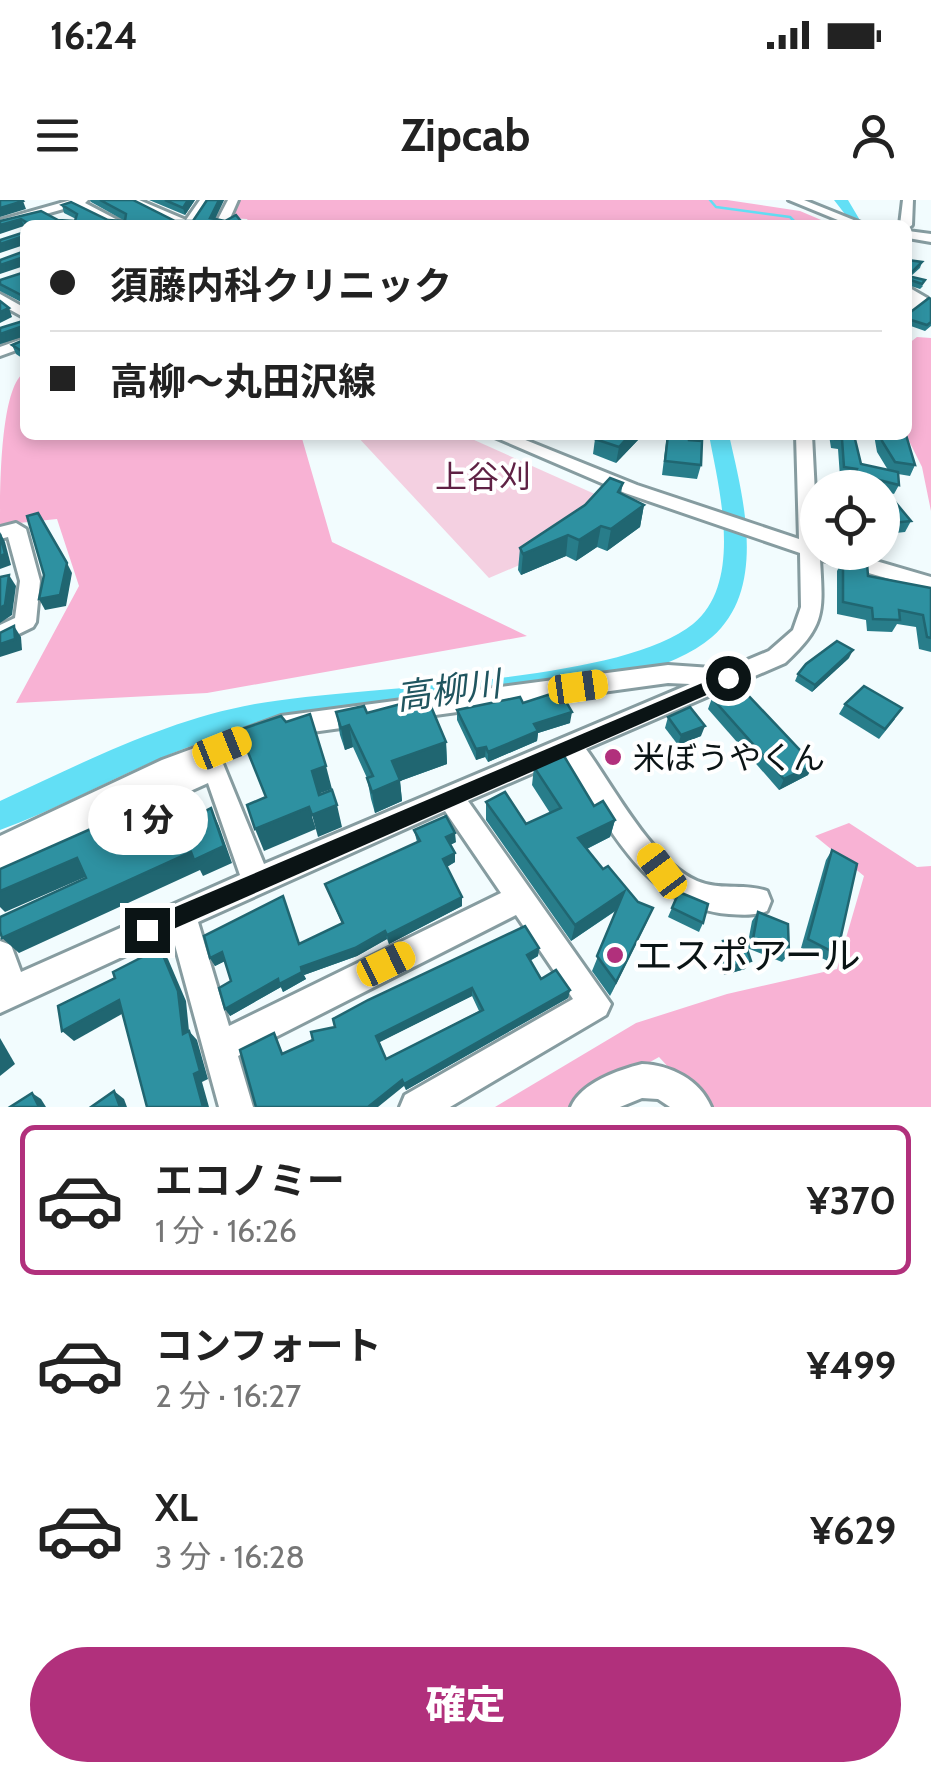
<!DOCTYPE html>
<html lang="ja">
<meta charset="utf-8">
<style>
:root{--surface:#fff;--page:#f6f6f6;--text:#222;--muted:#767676;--line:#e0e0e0;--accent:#b1307c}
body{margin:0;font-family:Cabin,"Noto Sans JP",sans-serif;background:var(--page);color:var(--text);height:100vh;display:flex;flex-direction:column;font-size:38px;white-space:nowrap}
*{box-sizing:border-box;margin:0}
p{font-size:32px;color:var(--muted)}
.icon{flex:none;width:55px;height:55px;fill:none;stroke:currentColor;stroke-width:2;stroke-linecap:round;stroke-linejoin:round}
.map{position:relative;height:907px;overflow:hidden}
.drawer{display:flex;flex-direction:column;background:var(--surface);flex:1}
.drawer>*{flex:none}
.hud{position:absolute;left:20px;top:20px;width:892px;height:220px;border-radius:15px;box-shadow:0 5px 15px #0003;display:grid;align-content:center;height:220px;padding:0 30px;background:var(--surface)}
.fabs{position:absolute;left:800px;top:270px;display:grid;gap:20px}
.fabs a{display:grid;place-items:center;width:100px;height:100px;border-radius:50%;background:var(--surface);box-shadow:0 5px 15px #0003;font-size:50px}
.end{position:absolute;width:45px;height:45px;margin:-22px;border:12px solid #0b1415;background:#fff;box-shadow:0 0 0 5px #fff}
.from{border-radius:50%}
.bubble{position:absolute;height:70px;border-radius:35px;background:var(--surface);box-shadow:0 5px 15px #0003;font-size:32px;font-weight:800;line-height:70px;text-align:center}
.car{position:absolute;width:30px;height:60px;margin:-30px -15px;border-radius:12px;box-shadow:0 0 8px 2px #0007;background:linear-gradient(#f5c518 24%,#345 0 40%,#f5c518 0 76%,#345 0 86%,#f5c518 0)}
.hud b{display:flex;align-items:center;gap:35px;height:95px;font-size:38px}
.hud b+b{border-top:2px solid var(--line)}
.hud i{width:25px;height:25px;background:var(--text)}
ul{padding:18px 0 0;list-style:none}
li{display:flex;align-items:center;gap:30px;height:150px;margin:0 20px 15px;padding:0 10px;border:5px solid transparent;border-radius:15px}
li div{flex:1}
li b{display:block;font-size:38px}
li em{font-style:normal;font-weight:800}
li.selected{border-color:var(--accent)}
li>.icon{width:90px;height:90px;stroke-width:1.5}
.action{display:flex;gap:20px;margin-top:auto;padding:20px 30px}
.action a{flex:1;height:115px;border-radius:60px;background:var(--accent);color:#fff;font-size:40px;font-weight:800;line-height:115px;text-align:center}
.status{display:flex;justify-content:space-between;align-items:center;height:70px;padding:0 50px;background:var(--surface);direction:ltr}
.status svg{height:28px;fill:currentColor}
header{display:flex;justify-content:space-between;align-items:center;height:130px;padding:0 30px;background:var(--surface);font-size:45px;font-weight:800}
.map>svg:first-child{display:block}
.green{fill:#f4d0e1}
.forest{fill:#f8b2d4}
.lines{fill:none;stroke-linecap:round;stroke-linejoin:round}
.stream{stroke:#62dff5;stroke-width:2.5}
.river{fill:#62dff5;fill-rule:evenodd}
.minor-casing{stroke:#869ca0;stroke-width:6}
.minor{fill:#fff;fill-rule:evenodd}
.wall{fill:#287d8a;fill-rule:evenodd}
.shaded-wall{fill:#206671}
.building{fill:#2e91a1;stroke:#206671;stroke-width:2.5;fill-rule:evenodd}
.route{fill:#0b1415}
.poi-dot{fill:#b1307c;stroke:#fff;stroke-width:4}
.labels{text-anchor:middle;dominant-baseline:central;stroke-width:8;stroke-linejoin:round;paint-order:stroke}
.far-quarter-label{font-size:32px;fill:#5f2144;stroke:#fff}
.poi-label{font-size:32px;fill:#0b1415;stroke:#fff;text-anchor:start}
.water-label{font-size:35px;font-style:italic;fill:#20555f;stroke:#fff}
.near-poi-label{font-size:38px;fill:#0b1415;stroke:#fff;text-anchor:start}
</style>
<div class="status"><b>16:24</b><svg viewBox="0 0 49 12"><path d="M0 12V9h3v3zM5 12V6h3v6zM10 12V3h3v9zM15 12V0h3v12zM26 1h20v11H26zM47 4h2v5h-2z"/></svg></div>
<header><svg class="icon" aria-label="menu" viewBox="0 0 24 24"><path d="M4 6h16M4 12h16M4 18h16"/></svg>Zipcab<svg class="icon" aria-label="person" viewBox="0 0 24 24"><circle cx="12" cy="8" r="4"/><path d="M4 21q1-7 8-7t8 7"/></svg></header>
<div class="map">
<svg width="931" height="907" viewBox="0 0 931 907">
<rect width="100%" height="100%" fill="#f2fcfe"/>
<polygon class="green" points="356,235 463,235 606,299 536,358 489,378"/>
<g class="forest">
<polygon points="239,0 727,0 800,11 833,25 251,25 247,19 230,18"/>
<polygon points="917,137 931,138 931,311 922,267 906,235 908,144"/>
<path d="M25,172V235H301L332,342L527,436L207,493L16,503L79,386L57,319L0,325C0,289 0,186 25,172Z"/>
<polygon points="849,623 917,667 931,666 931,907 705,907 659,857 570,907 495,907 636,823 727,794 837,769 864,676 815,636"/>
</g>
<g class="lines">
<polyline class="stream" points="710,0 716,7 790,17 798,25"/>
<g class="river">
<polygon points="834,0 848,0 861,22 839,25 848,18"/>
<path d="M709,235H729C743,297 768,388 712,437C631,507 364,505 253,528C162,547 86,599 0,630V601C82,563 166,520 255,504C359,485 618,485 693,424C744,382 719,289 709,235Z"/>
</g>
<defs>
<g id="minor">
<polygon points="71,0 88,0 85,3 127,25 112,25 74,6 0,27 0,20"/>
<polygon points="125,0 139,0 186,20 200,0 210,0 195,25 179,25"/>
<polygon points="228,0 238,0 227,25 215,25"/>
<polygon points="789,0 804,0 866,25 850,25"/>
<polygon points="903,0 913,0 912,25 908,28 908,25 900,25"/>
<polygon points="908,31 931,34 931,42 908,38"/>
<polygon points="908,87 927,98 908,117 908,105 912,99 908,96"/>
<polygon points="0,94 25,108 25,118 0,104"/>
<polygon points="25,138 25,147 0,156 0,147"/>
<path d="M490,235H513L637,285L799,339L796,235H812L818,352H845L931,377V391L820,359C823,412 826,425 785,463L586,549C615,589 652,661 697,681C719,691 745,683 767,691L771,701L767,711C755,716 742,715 729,714C644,708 607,621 565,559L468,601L611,804L606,815L450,907H400L405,895L573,799L516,715L238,856L253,907H219L172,734L0,813V741L11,745L21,772L240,675L208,583L84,639L0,683V636L162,560L281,516L668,465L726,469L769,451L793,430L801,407L800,353L625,293ZM668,483L690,484L264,664L221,559L283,536ZM445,611L501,693L229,826L198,722Z"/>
<polygon points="16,323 26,329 40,381 36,422 33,427 0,443 0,425 15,418 20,381 8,337 0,339 0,327"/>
<path d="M642,864C671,865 700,880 711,907H670L658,899L642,898L620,907H571C581,883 618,870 642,864Z"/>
</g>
</defs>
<use href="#minor" class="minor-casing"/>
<use href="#minor" class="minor"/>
</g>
<g class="wall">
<polygon points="90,0 133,0 175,21 193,21 207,0 224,0 215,19 244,25 25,27 0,21 41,11 58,20 75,21 76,19 64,13 62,5 108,20 125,21 91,2"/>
<polygon points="149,0 195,0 185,15"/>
<polygon points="908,60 922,62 920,68 910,77 923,86 920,89 908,85"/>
<polygon points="25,67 25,160 16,154 12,145 24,140 24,136 0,144 0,128 23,121 23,103 0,91 0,80 25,72"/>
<polygon points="931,99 931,126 925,131 908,125 908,100 908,114"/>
<polygon points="598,235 639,235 638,240 616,263 593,254 595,239"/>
<polygon points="667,235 689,235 689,240 701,265 697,279 662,275"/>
<polygon points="829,235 854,235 861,264 888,270 877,252 874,235 906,235 915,265 910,276 898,274 899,285 894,294 882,291 882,288 866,288 851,284 852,278 840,277 838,249 831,248"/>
<polygon points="623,283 621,293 644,305 640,327 607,351 597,347 576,361 566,356 521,375 518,370 520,348"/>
<polygon points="882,297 911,321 905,332 886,334 882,329"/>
<polygon points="843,359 868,376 931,388 931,452 919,449 916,427 897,424 892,432 867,431 866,420 837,414 837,371"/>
<polygon points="849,458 812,492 795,481 798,474"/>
<polygon points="712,498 808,575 779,590 708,509"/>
<polygon points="523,503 570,523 538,533 537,541 488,562 485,557 476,560 457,520 457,510"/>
<polygon points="845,504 895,519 879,539 839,514"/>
<polygon points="336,512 367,513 446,542 447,564 400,581 402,601 375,613 371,599 367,578 353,547 345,550 340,535"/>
<polygon points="668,517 701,536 678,545 665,528"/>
<polygon points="534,567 615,620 610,637 587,649 603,669 638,702 653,708 610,796 592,771 617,710 571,741 486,620 486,602 526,624 550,613 532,585"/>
<polygon points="414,630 456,642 450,645 455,653 455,662 447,667 462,706 389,744 387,739 357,756 304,775 306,779 283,792 281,787 230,816 231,781 225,761 215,766 210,758 299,744 342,724 325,684 417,642"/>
<polygon points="832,650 837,754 830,762 801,748 826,660"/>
<polygon points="679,692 703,723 699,732 668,717"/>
<polygon points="758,712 789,754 782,762 747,748 752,721"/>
<polygon points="723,741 745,769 724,775 718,749"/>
<path d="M539,748L538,756L530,761L541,779L570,790L568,798L406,890L404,886L256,907L274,833L283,854L313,840L335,827ZM472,796L479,811L386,859L379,842Z"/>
</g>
<g class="shaded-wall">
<polygon points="188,0 195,0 185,15 183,8"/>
<polygon points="219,0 224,0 212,25 210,18"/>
<polygon points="23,1 26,9 0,17 0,8"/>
<polygon points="21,19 24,26 0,34 0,25"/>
<polygon points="21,37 24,45 0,53 0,44"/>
<polygon points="21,58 24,66 0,74 0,65"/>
<polygon points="9,108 12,117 0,123 0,112"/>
<polygon points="23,126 25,136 0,144 0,134"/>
<polygon points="630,235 639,235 638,240 616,263 619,247"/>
<polygon points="644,305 640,327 607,351 611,329"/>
<polygon points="601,326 597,347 576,361 579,340"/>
<polygon points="0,332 5,342 11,365 0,369"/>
<polygon points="568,335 566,356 521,375 523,354"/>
<polygon points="67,363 72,373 66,406 45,410 39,399"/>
<polygon points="9,375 16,386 12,415 0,423 0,408"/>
<polygon points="14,426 21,437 22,450 0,457 0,444"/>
<polygon points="853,450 849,458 812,492 815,485"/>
<polygon points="572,512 570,523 538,533 537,541 488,562 488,552 534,524"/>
<polygon points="349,525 353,547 345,550 341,528"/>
<polygon points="705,526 701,536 678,545 681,535"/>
<polygon points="446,542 447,564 400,581 402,601 375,613 372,592 392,561"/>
<polygon points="486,547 485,557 476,560 476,549"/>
<polygon points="814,565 808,575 779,590 784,579"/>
<polygon points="326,566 332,589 318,594 312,571"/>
<polygon points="337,605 342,627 318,637 312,615"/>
<polygon points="309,607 316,629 264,651 255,629"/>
<polygon points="211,608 219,626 232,663 203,676 200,670 19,753 2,738"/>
<polygon points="120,616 131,634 142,667 131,650"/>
<polygon points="615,620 610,637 574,655 578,638"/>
<polygon points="455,633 456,642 446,647 446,637"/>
<polygon points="455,653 455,662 443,669 443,659"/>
<polygon points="77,658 90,675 5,712 0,707 0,691"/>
<polygon points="624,692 619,708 571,741 575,725"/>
<polygon points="462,697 462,706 389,744 387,735"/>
<polygon points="653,708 646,724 610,796 616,782"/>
<polygon points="385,731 387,739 357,756 304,775 301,767"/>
<polygon points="160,748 168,759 186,801 189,831 197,840 208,879 202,882 209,907 203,907"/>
<polygon points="539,748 538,756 525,763 527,755"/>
<polygon points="222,752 227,760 215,766 210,758"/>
<polygon points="751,761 745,769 724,775 730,767"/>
<polygon points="302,772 306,779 283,792 281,787 230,816 225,809 278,779"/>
<polygon points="472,788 472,796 378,843 376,836"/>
<polygon points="570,790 568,798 406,890 404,884"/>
<polygon points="119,800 129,810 74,841 62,831"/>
<polygon points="0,838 15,864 0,876"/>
<polygon points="402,880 404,886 378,907 368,907"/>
<polygon points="114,891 124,899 127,907 120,907"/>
<polygon points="32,893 41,899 46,907 39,907"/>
</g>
<g class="building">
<polygon points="0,0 22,0 23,1 0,8"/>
<polygon points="100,0 133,0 175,21 193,21 207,0 219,0 210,18 225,21 236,15 244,25 25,25 26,22 21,19 0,25 0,21 41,11 58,20 75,21 77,14 62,5 71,2 108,20 125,21 126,14"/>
<polygon points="165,0 188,0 183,8"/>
<polygon points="25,31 25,40 21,37 0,44 0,40 25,32"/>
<polygon points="25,48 25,61 21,58 0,65 0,60 25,51"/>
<polygon points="908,60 922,62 908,76 925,80 922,84 908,79"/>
<polygon points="25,67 25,153 12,145 24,140 23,126 0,134 0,128 23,121 23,96 0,84 0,80 25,72"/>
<polygon points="929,98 931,99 931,122 927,125 908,119 908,100 908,114"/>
<polygon points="0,101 9,108 0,112"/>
<polygon points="598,235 630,235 619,247 595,239"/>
<polygon points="668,235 689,235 689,240 702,241 701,265 665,261"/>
<polygon points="834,235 854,235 861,264 898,272 899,285 855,274 857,269 844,267 842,239 835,239"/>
<polygon points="881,235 906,235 915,265 895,262 882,241"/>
<polygon points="610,278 623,283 618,292 644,305 611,329 601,326 579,340 568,335 523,354 520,348 585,305"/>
<polygon points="882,297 891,297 911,321 892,323 882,311"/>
<polygon points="38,313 67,363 60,395 39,399 44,375 27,316"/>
<polygon points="0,334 5,354 0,356"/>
<polygon points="843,359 867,363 868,376 931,388 931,438 927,437 923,415 899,410 900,420 873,419 872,408 843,402"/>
<polygon points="9,375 5,405 0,408 0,377"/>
<polygon points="14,426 15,439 0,444 0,433"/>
<polygon points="837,441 853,450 815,485 798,474 806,464"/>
<polygon points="864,486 902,508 885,529 845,504"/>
<polygon points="560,491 572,512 534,524 538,531 488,552 486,547 476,549 457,510 520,497 523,503"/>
<polygon points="729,491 736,498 746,493 814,565 784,579 712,498"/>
<polygon points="427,497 446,542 392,561 400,580 372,592 367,578 373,576 349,525 341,528 336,512 364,506 367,513"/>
<polygon points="690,507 705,526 681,535 668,517"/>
<polygon points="310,514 326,566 312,571 319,595 332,590 337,605 312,615 309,607 255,629 247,605 266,597 239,530 281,516 286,522"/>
<polygon points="564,556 594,606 603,601 615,620 578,638 603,669 608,666 638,702 653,708 616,782 597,756 624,692 575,725 486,602 505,592 526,624 561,608 534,567"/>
<polygon points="211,608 224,646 194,660 191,652 2,738 0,731 0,717 86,678 77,658 0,691 0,669 120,616 131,650"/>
<polygon points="446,616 455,633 446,637 455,653 443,659 462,697 387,735 385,731 355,748 301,767 302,772 279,784 278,779 225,809 219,788 231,781 222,752 210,758 204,736 283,696 299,744 343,723 325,684 420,641 414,630"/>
<polygon points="832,650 857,664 837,754 808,739"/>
<polygon points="679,692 708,704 703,723 672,708"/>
<polygon points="758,712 788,724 789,754 753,739"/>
<path d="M525,726L539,748L527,755L541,779L556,770L570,790L404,884L402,880L368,907H256L240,850L274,833L282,854L313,840L311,832L335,827L333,819L368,800ZM472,788L483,810L386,859L376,836Z"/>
<polygon points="743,737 751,761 730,767 723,741"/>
<polygon points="160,748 178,791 183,834 189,831 200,871 194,874 203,907 147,907 119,800 62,831 58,806 115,778 113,772"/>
<polygon points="114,891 120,907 91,907"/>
<polygon points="32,893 39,907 10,907"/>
</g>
<polygon class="route" points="728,472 734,473 734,483 155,737 140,737 140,722"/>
<g class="poi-dot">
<circle cx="613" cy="557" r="10"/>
<circle cx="615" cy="755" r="10"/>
</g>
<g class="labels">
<g class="far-quarter-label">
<text x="483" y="276">上谷刈</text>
</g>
<g class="poi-label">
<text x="633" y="557">米ぼうやくん</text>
</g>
<g class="water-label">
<text transform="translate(448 490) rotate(-8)">高柳川</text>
</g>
<g class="near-poi-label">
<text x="635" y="755">エスポアール</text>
</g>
</g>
</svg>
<div class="fabs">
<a><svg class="icon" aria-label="locate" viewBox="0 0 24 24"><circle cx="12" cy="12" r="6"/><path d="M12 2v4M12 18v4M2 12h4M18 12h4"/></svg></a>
</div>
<i class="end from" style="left:728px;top:478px"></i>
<i class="end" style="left:147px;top:730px"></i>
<div class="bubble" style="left:88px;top:585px;width:120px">1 分</div>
<i class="car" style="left:578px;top:487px;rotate:82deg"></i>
<i class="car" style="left:222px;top:548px;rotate:68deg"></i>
<i class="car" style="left:662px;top:671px;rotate:323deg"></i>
<i class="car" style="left:386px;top:764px;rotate:64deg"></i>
<div class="hud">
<b><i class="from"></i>須藤内科クリニック</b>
<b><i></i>高柳～丸田沢線</b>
</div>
</div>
<section class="drawer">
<ul>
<li class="selected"><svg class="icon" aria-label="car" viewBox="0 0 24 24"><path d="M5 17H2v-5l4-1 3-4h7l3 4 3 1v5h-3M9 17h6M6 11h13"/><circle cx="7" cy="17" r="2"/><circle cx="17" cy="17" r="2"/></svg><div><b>エコノミー</b><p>1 分 · 16:26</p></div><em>¥370</em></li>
<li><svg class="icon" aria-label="car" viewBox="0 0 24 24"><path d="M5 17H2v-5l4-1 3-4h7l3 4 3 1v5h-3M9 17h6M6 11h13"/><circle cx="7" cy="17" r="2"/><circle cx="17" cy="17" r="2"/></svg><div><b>コンフォート</b><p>2 分 · 16:27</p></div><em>¥499</em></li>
<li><svg class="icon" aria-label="car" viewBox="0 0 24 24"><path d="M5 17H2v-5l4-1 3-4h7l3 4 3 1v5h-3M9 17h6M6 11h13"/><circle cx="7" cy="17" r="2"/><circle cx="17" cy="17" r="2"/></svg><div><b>XL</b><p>3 分 · 16:28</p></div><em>¥629</em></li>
</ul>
<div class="action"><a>確定</a></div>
</section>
